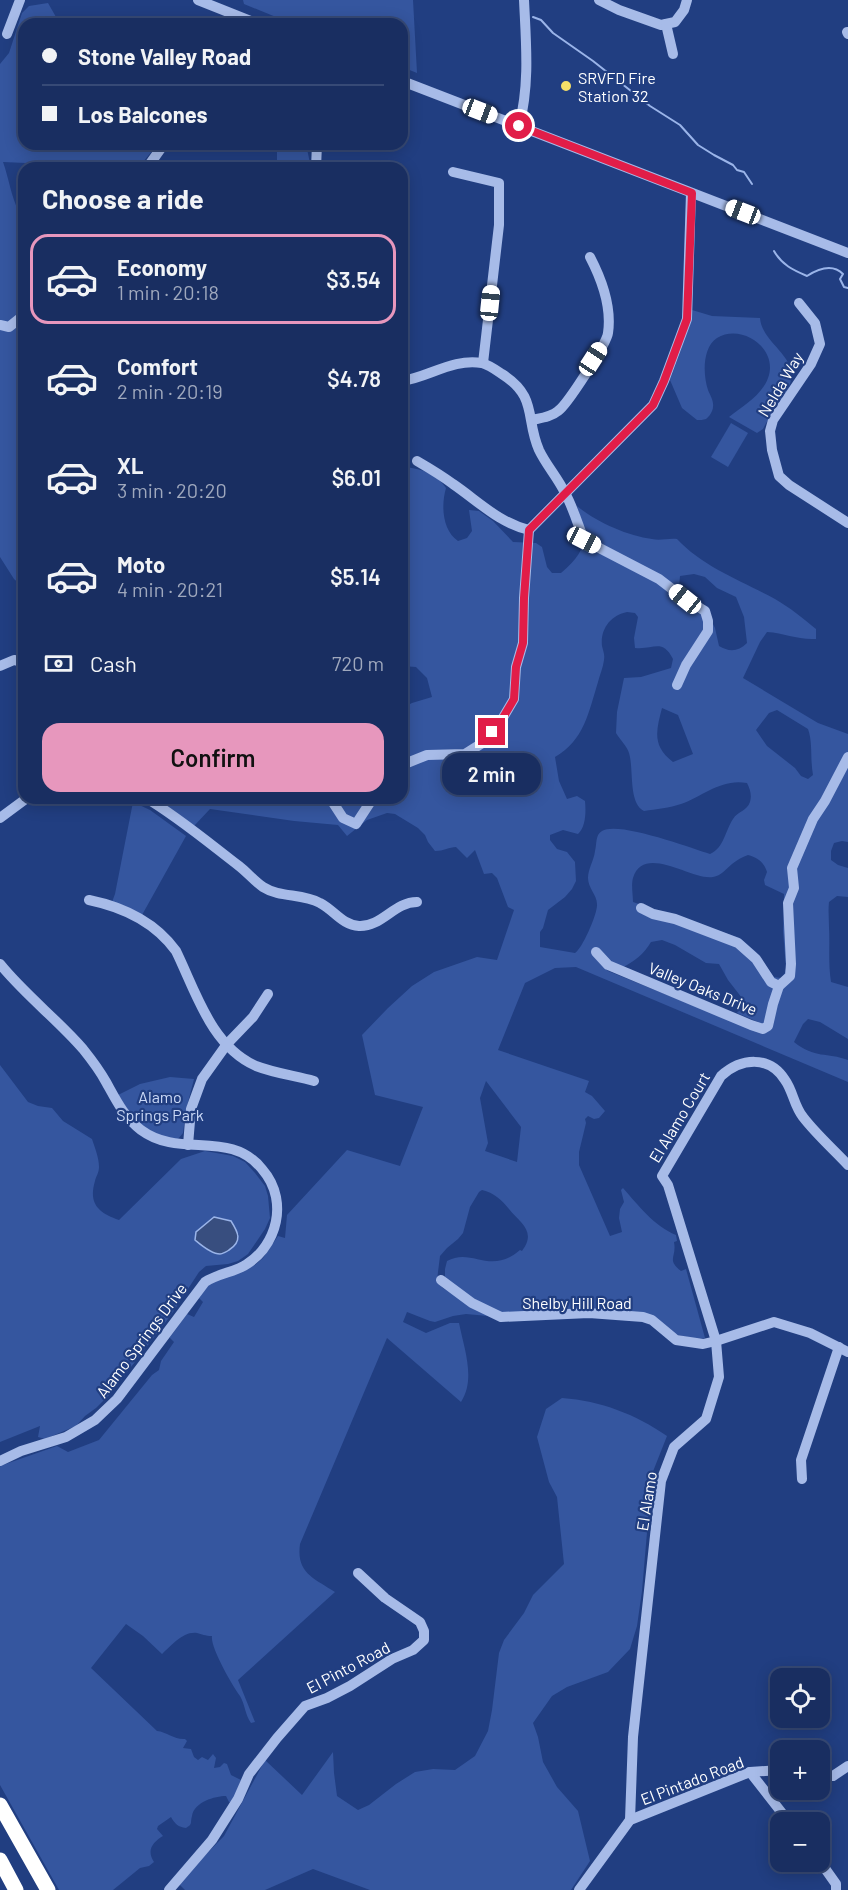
<!DOCTYPE html>
<meta charset="utf-8">
<style>
:root{--surface:#192e61;--page:#223667;--text:#f1f3f6;--muted:#9fa8bd;--line:#374a76;--accent:#e797bd}
body{margin:0;font-family:Barlow,sans-serif;background:var(--page);color:var(--text);height:100vh;display:flex;flex-direction:column;font-size:22px;white-space:nowrap}
*{box-sizing:border-box;margin:0}
p{font-size:20px;color:var(--muted)}
.icon{flex:none;width:33px;height:33px;fill:none;stroke:currentColor;stroke-width:2;stroke-linecap:round;stroke-linejoin:round}
.map{position:relative;flex:1;overflow:hidden}
.drawer{position:absolute;left:18px;top:162px;width:390px;height:642px;display:flex;flex-direction:column;background:var(--surface);border-radius:18px;box-shadow:0 3px 15px #0003,0 0 0 2px var(--line)}
.drawer>*{flex:none}
.hud{position:absolute;left:18px;top:18px;width:390px;height:132px;border-radius:18px;box-shadow:0 3px 15px #0003,0 0 0 2px var(--line);display:grid;align-content:center;height:132px;padding:0 24px;background:var(--surface)}
.buttons{position:absolute;left:770px;top:1668px;display:grid;gap:12px}
.buttons a{display:grid;place-items:center;width:60px;height:60px;border-radius:12px;background:var(--surface);box-shadow:0 3px 15px #0003,0 0 0 2px var(--line);font-size:30px}
.end{position:absolute;width:27px;height:27px;margin:-14px;border:8px solid #e11d48;background:#fff;box-shadow:0 0 0 3px #fff}
.from{border-radius:50%}
.bubble{position:absolute;height:42px;border-radius:18px;background:var(--surface);box-shadow:0 3px 15px #0003,0 0 0 2px var(--line);font-size:20px;font-weight:600;line-height:42px;text-align:center}
.car{position:absolute;width:18px;height:36px;margin:-18px -9px;border-radius:8px;box-shadow:0 0 4px 2px #0007;background:linear-gradient(#fff 24%,#345 0 40%,#fff 0 76%,#345 0 86%,#fff 0)}
.hud b{display:flex;align-items:center;gap:21px;height:57px;font-size:22px}
.hud b+b{border-top:2px solid var(--line)}
.hud i{width:15px;height:15px;background:var(--text)}
ul{padding:0;list-style:none}
li{display:flex;align-items:center;gap:18px;height:90px;margin:0 12px 9px;padding:0 12px;border:3px solid transparent;border-radius:18px}
li div{flex:1}
li b{display:block;font-size:22px}
li em{font-style:normal;font-weight:600}
li.current{border-color:var(--accent)}
li>.icon{width:54px;height:54px;stroke-width:1.5}
h2{padding:0 24px;font-size:27px;line-height:72px}
.pay{display:flex;align-items:center;gap:15px;height:66px;padding:0 24px;font-size:22px}
.pay p{margin-inline-start:auto}
.cta{display:flex;gap:12px;margin-top:auto;padding:12px 24px}
.cta a{flex:1;height:69px;border-radius:18px;background:var(--accent);color:#111;font-size:24px;font-weight:600;line-height:69px;text-align:center}
.map>svg:first-child{display:block}
.green{fill:#35569f;fill-rule:evenodd}
.water{fill:#384e7f;stroke:#9ab4e9;stroke-width:1.5}
.lines{fill:none;stroke-linecap:round;stroke-linejoin:round}
.stream{stroke:#9ab4e9;stroke-width:2}
.minor{stroke:#a7bbe8;stroke-width:10}
.highway{stroke:#fff;stroke-width:15}
.route{stroke:#e11d48;stroke-width:8}
.poi-dot{fill:#f5df68;stroke:#213e81;stroke-width:2}
.labels{text-anchor:middle;dominant-baseline:central;stroke-width:4.5;stroke-linejoin:round;paint-order:stroke}
.poi-label{font-size:16px;fill:#fff;stroke:#213e81;text-anchor:start}
.street-label{font-size:16px;fill:#fff;stroke:#213e81}
.park-label{font-size:16px;fill:#cad8f6;stroke:#213e81}
</style>
<div class="map">
<svg width="848" height="1890" viewBox="0 0 848 1890">
<rect width="100%" height="100%" fill="#213e81"/>
<g class="green">
<polygon points="243,0 413,0 417,73 402,67 402,24 293,24 244,4"/>
<path d="M48,3L60,24H24V144H158L138,168H37L26,163L3,162C9,179 11,196 19,212L24,213V588L14,579L0,557V64L9,53L22,13L29,6Z"/>
<polygon points="276,144 306,144 311,168 279,168 277,165 277,149"/>
<path d="M692,310L712,316L760,318C762,344 799,356 790,384C785,400 770,414 763,429L757,433L729,417C743,406 762,395 768,378C779,349 742,323 717,338C702,348 703,375 708,390C710,395 714,401 713,407C713,411 709,417 706,419C703,420 700,420 697,420L682,408L670,380L681,350Z"/>
<polygon points="731,423 748,433 728,467 711,457"/>
<path d="M406,467C422,469 437,474 446,488C441,505 442,530 458,541L467,538L472,531L469,510L479,511L493,521L513,542L536,543L542,547L547,567L552,573H561C588,550 587,539 577,506C596,522 628,536 652,539C660,541 669,538 677,539C703,567 742,581 775,599C789,607 804,619 816,629V639C797,640 785,633 767,632L760,642L743,678L818,723L848,734V842L842,841L834,843L831,851V860L838,865L848,868V897L837,896L829,902C828,911 829,919 829,927C830,946 828,963 831,982L848,987V1039L820,1022L808,1019L803,1024L794,1042C815,1059 827,1052 848,1060V1082L576,967L555,968L525,983L498,1050L589,1081L585,1092L592,1096L605,1111L599,1118L594,1119L588,1116L585,1119L586,1123L579,1152V1165L610,1236L622,1232L619,1218L620,1209L624,1202L621,1190L623,1188C638,1205 654,1226 676,1235L677,1241L674,1242C677,1258 666,1259 681,1271L686,1269L705,1338L696,1339L674,1334L654,1318L504,1315L487,1307L445,1280V1269L447,1261C472,1247 490,1276 520,1250L522,1251C537,1231 520,1223 509,1209C501,1199 494,1193 482,1190L479,1192L470,1207L463,1233L458,1239L447,1248L440,1256L437,1280L443,1288L488,1316L466,1314L453,1316L435,1322L430,1321L407,1312L403,1322L426,1333L450,1323H459C464,1348 476,1379 461,1402L387,1338L300,1544C296,1573 314,1578 335,1592L238,1680L255,1722L251,1723C245,1715 245,1704 240,1696C232,1685 210,1647 212,1636C205,1636 202,1634 197,1633C183,1631 171,1646 162,1654L143,1636L126,1624L91,1668L157,1731C167,1732 175,1740 185,1739L187,1741L183,1748L191,1749L194,1757L198,1760L202,1757L208,1760L213,1754L216,1758L214,1768L220,1767L224,1763L227,1764L231,1775L241,1780L232,1803L229,1802L226,1796C215,1796 194,1802 192,1816C190,1823 193,1824 186,1828C178,1827 175,1824 171,1817L158,1826L157,1829L163,1836C153,1842 146,1850 154,1862L149,1866L140,1868L113,1890H59L0,1785V1466L57,1446L68,1452L99,1440L152,1375L159,1370L161,1361L174,1342L170,1338V1337L187,1314L194,1317L203,1302L199,1298L211,1281L255,1265L263,1258L278,1236L285,1238L287,1215L347,1150L400,1166L423,1107L375,1095L362,1035L388,1008L412,986L434,972L477,957L497,960L514,910L508,907L497,878L492,873L484,874L475,850L467,858L456,847C449,847 444,851 435,851L428,842L425,835L418,828L395,814L387,813L367,820L347,836L338,825L294,821L210,809L194,826L156,798H402V708L412,703L432,697L427,678L416,667L402,666V469ZM694,574L705,577L717,588L736,597L744,617L747,643C738,652 729,652 719,646L715,628L701,600L679,587L680,576ZM627,612L635,613L638,617L634,638L635,648C654,650 662,638 673,659L671,668L641,677L624,678L617,712L616,733C620,740 627,746 629,753C634,769 628,803 644,811C656,809 670,808 681,804C703,796 722,778 747,783C750,789 752,795 750,802C747,811 738,811 733,819C725,831 724,848 710,854C690,848 619,821 602,831C595,835 597,844 595,851C594,860 588,869 588,878C588,888 597,895 597,904C598,913 582,949 575,953L540,947V932L543,928L548,910L565,897L572,889L576,881L575,862L567,852L557,849L550,840V835L563,830L578,834C586,827 586,811 585,801L577,796L567,799L559,781L555,757C584,741 589,711 598,682C600,674 603,668 604,660C605,654 603,651 602,646C600,629 611,615 627,612ZM662,708L678,715L693,754L673,762C652,746 656,731 662,708ZM777,710L808,729C813,743 810,759 813,775L808,779L801,776L795,768L767,746L756,730L769,713ZM748,855C758,858 764,862 767,872L764,880L765,885L784,894L783,931L786,968L785,973L781,978L774,977L756,952L740,938L633,902C633,895 631,885 633,878C644,843 692,881 713,877C721,876 726,869 732,864C737,860 742,857 748,855ZM662,940L675,945L706,963L719,964L728,980L742,998V1003L737,1013L758,1022L744,1026L608,971L595,958L607,960L621,968C634,962 644,954 651,942ZM486,1081L521,1127L517,1162L485,1151L488,1143L480,1098Z"/>
<polygon points="133,802 150,810 186,836 142,915 112,902 115,894"/>
<path d="M0,1065L28,1102L38,1106L52,1108L63,1121L92,1139C95,1148 99,1158 99,1167C99,1173 96,1176 95,1181C88,1204 99,1213 119,1220L181,1159L205,1151L233,1156L245,1162L255,1173L265,1186L268,1196L270,1218L265,1229L248,1254L238,1261L228,1264L206,1266L199,1272L171,1315L111,1393L96,1408L85,1416L76,1426L45,1439L38,1437L40,1426L0,1442ZM222,1218L231,1221L239,1235L209,1251L195,1239Z"/>
<path d="M170,1077L194,1079L186,1110L183,1133L178,1139C154,1143 129,1114 118,1095L140,1084Z"/>
<path d="M562,1398C601,1401 635,1414 667,1436L652,1474L642,1591L637,1626L630,1649L608,1672L567,1687L552,1696L533,1723L538,1737L543,1762L557,1787L578,1811L590,1861L571,1890H370L313,1869L265,1890H185L178,1883L224,1836L265,1760L302,1795L333,1752L334,1773L337,1796L358,1810L369,1805L396,1784L415,1772L433,1769L455,1770L475,1756L488,1731L492,1710L499,1653L504,1640L524,1613L533,1595L564,1564L557,1497L549,1482L537,1437L546,1409Z"/>
</g>
<path class="water" d="M214,1217L231,1221C238,1232 243,1241 229,1250C228,1251 222,1254 220,1254C211,1254 201,1245 195,1240L196,1232Z"/>
<g class="lines">
<g class="stream">
<polyline points="533,17 541,20 553,33 593,61 650,106 680,125 698,145 714,155 733,165 737,170 744,172 752,184"/>
<path d="M774,251C782,265 793,270 807,276C818,269 832,263 843,274L840,279L844,287L848,288"/>
</g>
<g class="minor">
<polyline points="198,0 258,24"/>
<polyline points="599,0 619,10 661,25 675,22 684,10 687,0"/>
<polyline points="666,24 673,54"/>
<polyline points="847,32 848,34"/>
<polyline points="7,34 20,0"/>
<polyline points="402,81 848,253"/>
<path d="M519,126C530,84 526,43 524,0"/>
<polyline points="147,168 164,144"/>
<polyline points="316,168 317,144"/>
<polyline points="453,172 499,183 499,225 483,363"/>
<polyline points="799,303 815,323 820,344 811,364 773,420 770,431 772,450 779,476 789,485 848,523"/>
<polyline points="0,325 9,327 24,315"/>
<path d="M402,381C429,377 453,358 482,363C489,365 496,370 502,374C538,397 525,418 539,450C546,465 558,478 565,493C573,507 578,525 584,540L659,579L685,599L705,611L708,621V631L686,665L677,685"/>
<path d="M532,420C541,418 551,417 558,411C567,405 607,343 608,333C612,306 602,280 590,257"/>
<path d="M417,461C429,468 441,475 453,484C478,501 499,523 529,530"/>
<polyline points="529,530 653,405 664,381 687,319 691,193"/>
<polyline points="0,666 14,660 24,662"/>
<polyline points="402,765 427,755 465,754 484,742 501,721 514,699 516,667 523,643 524,598 529,530"/>
<path d="M146,798C178,817 209,843 239,866C247,872 254,881 263,887C280,898 302,893 320,903C334,910 342,925 359,926C382,927 394,902 417,902"/>
<polyline points="330,798 343,818 356,824 373,798"/>
<polyline points="0,818 27,798"/>
<path d="M89,900C123,907 155,922 176,951C196,992 211,1046 256,1066C274,1073 296,1076 314,1081"/>
<polyline points="641,908 653,914 675,919 738,943 756,959 771,982 779,986"/>
<polyline points="596,952 608,965 751,1025 763,1029 768,1026 773,1004 779,986 790,976 791,964 788,903 794,888 792,868 813,819 825,801 848,757"/>
<path d="M0,964C25,995 57,1019 83,1049C91,1059 100,1071 106,1082C116,1100 124,1117 141,1130C180,1159 230,1129 262,1169C269,1177 274,1187 276,1197C281,1223 269,1250 247,1264C236,1272 219,1273 205,1282L117,1399L95,1420L66,1437L21,1451L0,1461"/>
<polyline points="188,1145 191,1109 202,1079 227,1044 253,1017 268,994"/>
<polyline points="441,1280 472,1303 501,1317 589,1313 643,1317 652,1320 676,1340 703,1344 716,1341 774,1322 810,1333 848,1352"/>
<polyline points="802,1479 801,1460 839,1347"/>
<polyline points="750,1772 789,1822"/>
<polyline points="819,1774 833,1776 848,1766"/>
<path d="M630,1820L633,1737L661,1481L674,1447L706,1419L719,1377L716,1341L668,1185L662,1176L721,1076C741,1058 769,1055 785,1080C793,1091 794,1106 803,1117C816,1134 833,1149 848,1165"/>
<polyline points="819,1860 836,1884 836,1890"/>
<polyline points="169,1890 212,1840 238,1799 249,1774 277,1738 305,1706 327,1698 350,1686 392,1659 413,1650 424,1640 424,1631 420,1622 385,1598 358,1573"/>
<polyline points="579,1890 630,1820 750,1772 780,1770"/>
</g>
<g class="highway">
<polyline points="0,1805 48,1890"/>
<polyline points="0,1860 16,1890"/>
</g>
</g>
<g class="lines">
<polyline class="route" points="492,732 501,721 514,699 516,667 523,643 524,598 529,530 653,405 664,381 687,319 692,193 519,126"/>
</g>
<circle class="poi-dot" cx="566" cy="86" r="6"/>
<g class="labels">
<g class="poi-label">
<text x="578" y="77">SRVFD Fire<tspan x="578" dy="18">Station 32</tspan></text>
</g>
<g class="street-label">
<text transform="translate(780 384) rotate(-59)">Nelda Way</text>
<text transform="translate(703 988) rotate(22)">Valley Oaks Drive</text>
<text transform="translate(679 1117) rotate(-59)">El Alamo Court</text>
<text x="577" y="1302">Shelby Hill Road</text>
<text transform="translate(141 1340) rotate(-53)">Alamo Springs Drive</text>
<text transform="translate(646 1501) rotate(-81)">El Alamo</text>
<text transform="translate(348 1667) rotate(-28)">El Pinto Road</text>
<text transform="translate(692 1780) rotate(-21)">El Pintado Road</text>
</g>
<g class="park-label">
<text x="160" y="1096">Alamo<tspan x="160" dy="18">Springs Park</tspan></text>
</g>
</g>
</svg>
<div class="buttons">
<a><svg class="icon" aria-label="locate" viewBox="0 0 24 24"><circle cx="12" cy="12" r="6"/><path d="M12 2v4M12 18v4M2 12h4M18 12h4"/></svg></a>
<a>+</a>
<a>−</a>
</div>
<i class="end from" style="left:519px;top:126px"></i>
<i class="end" style="left:492px;top:732px"></i>
<div class="bubble" style="left:442px;top:753px;width:99px">2 min</div>
<i class="car" style="left:480px;top:111px;rotate:111deg"></i>
<i class="car" style="left:743px;top:212px;rotate:291deg"></i>
<i class="car" style="left:490px;top:303px;rotate:6deg"></i>
<i class="car" style="left:593px;top:359px;rotate:33deg"></i>
<i class="car" style="left:584px;top:540px;rotate:117deg"></i>
<i class="car" style="left:685px;top:599px;rotate:309deg"></i>
<div class="hud">
<b><i class="from"></i>Stone Valley Road</b>
<b><i></i>Los Balcones</b>
</div>
<section class="drawer">
<h2>Choose a ride</h2>
<ul>
<li class="current"><svg class="icon" aria-label="car" viewBox="0 0 24 24"><path d="M5 17H2v-5l4-1 3-4h7l3 4 3 1v5h-3M9 17h6M6 11h13"/><circle cx="7" cy="17" r="2"/><circle cx="17" cy="17" r="2"/></svg><div><b>Economy</b><p>1 min · 20:18</p></div><em>$3.54</em></li>
<li><svg class="icon" aria-label="car" viewBox="0 0 24 24"><path d="M5 17H2v-5l4-1 3-4h7l3 4 3 1v5h-3M9 17h6M6 11h13"/><circle cx="7" cy="17" r="2"/><circle cx="17" cy="17" r="2"/></svg><div><b>Comfort</b><p>2 min · 20:19</p></div><em>$4.78</em></li>
<li><svg class="icon" aria-label="car" viewBox="0 0 24 24"><path d="M5 17H2v-5l4-1 3-4h7l3 4 3 1v5h-3M9 17h6M6 11h13"/><circle cx="7" cy="17" r="2"/><circle cx="17" cy="17" r="2"/></svg><div><b>XL</b><p>3 min · 20:20</p></div><em>$6.01</em></li>
<li><svg class="icon" aria-label="car" viewBox="0 0 24 24"><path d="M5 17H2v-5l4-1 3-4h7l3 4 3 1v5h-3M9 17h6M6 11h13"/><circle cx="7" cy="17" r="2"/><circle cx="17" cy="17" r="2"/></svg><div><b>Moto</b><p>4 min · 20:21</p></div><em>$5.14</em></li>
</ul>
<div class="pay"><svg class="icon" aria-label="cash" viewBox="0 0 24 24"><path d="M3 7h18v10H3z"/><circle cx="12" cy="12" r="2"/></svg>Cash<p>720 m</p></div>
<div class="cta"><a>Confirm</a></div>
</section>
</div>
